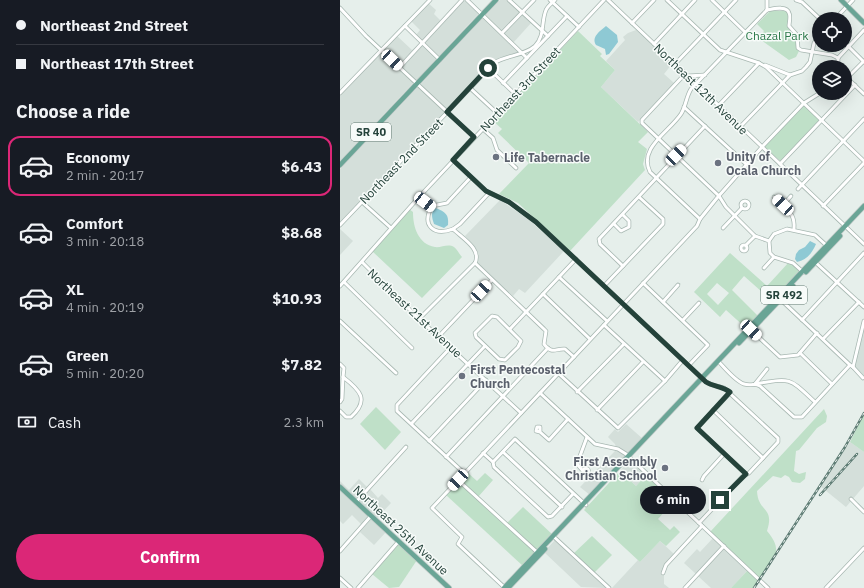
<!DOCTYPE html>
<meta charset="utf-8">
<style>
:root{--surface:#171b24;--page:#20242c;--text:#f1f3f6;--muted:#9ea1a6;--line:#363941;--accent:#db2777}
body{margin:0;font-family:"IBM Plex Sans",sans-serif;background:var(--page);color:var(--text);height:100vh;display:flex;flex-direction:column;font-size:15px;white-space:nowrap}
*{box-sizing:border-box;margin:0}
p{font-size:13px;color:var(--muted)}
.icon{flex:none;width:22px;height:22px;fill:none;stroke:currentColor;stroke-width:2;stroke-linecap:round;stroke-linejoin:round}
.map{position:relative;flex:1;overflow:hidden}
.sheet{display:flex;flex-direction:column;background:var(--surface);width:340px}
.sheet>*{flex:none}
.banner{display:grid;align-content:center;height:88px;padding:0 16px;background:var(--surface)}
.controls{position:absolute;left:472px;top:12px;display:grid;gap:8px}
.controls a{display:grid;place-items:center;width:40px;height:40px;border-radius:50%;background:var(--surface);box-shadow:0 4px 16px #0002;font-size:20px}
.end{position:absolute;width:18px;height:18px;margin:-9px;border:5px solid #24423a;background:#fff;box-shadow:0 0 0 2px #fff}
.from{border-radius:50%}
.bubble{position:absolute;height:28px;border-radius:14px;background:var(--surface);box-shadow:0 4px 16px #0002;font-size:13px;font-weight:700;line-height:28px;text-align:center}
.car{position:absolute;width:12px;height:24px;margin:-12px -6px;border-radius:5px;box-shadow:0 0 3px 1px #0007;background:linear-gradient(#fff 24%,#345 0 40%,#fff 0 76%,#345 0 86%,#fff 0)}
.banner b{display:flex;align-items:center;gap:14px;height:38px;font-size:15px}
.banner b+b{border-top:1px solid var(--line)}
.banner i{width:10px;height:10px;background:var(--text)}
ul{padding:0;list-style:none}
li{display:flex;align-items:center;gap:12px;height:60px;margin:0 8px 6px;padding:0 8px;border:2px solid transparent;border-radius:12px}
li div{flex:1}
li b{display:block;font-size:15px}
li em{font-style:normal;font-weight:700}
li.active{border-color:var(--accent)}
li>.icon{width:36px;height:36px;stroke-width:1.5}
h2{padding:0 16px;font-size:18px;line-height:48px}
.pay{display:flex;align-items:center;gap:10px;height:44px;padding:0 16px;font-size:15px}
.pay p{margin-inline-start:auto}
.button{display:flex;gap:8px;margin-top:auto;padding:8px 16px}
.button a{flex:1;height:46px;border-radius:24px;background:var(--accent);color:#fff;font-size:16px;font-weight:700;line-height:46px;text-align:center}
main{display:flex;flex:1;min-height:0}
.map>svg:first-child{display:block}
.built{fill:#d4dfda}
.green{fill:#bfe0c8;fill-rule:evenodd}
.water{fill:#8ec9d4}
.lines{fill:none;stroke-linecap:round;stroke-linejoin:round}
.minor-casing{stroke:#a8b8b2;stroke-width:4.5}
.major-casing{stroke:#c2cac8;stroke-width:6}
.minor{stroke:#fff;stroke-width:3}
.major{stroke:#6aa596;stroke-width:4.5}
.rail-casing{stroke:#5f7d75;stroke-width:2.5}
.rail{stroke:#f7fbf9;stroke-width:1;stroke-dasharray:3;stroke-linecap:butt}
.route{stroke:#24423a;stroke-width:5}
.worship-dot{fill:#6b7280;stroke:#f7fbf9;stroke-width:1.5}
.labels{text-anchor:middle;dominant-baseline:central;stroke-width:3;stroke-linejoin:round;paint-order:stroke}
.shield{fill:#f7fbf9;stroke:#637a73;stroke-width:1}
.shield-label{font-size:11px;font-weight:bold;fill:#24423a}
.park-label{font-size:12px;fill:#2d7a4b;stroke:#f7fbf9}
.street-label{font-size:12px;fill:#24423a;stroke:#f7fbf9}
.worship-label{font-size:12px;font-weight:bold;fill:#5b616d;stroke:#f7fbf9;text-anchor:start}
</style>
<main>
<section class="sheet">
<div class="banner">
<b><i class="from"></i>Northeast 2nd Street</b>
<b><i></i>Northeast 17th Street</b>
</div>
<h2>Choose a ride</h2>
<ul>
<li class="active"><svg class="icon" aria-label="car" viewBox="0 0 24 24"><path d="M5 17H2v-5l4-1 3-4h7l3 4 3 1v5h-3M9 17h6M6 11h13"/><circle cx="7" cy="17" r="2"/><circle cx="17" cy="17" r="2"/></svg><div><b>Economy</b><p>2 min · 20:17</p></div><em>$6.43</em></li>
<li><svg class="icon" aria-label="car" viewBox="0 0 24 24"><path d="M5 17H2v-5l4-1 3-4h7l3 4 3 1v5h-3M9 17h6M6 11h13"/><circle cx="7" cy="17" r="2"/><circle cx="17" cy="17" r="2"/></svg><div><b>Comfort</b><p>3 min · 20:18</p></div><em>$8.68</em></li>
<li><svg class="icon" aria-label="car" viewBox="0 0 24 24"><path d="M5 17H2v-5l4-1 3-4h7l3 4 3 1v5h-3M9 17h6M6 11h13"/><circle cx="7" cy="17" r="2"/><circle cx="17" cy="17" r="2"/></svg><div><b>XL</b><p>4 min · 20:19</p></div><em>$10.93</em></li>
<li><svg class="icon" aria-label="car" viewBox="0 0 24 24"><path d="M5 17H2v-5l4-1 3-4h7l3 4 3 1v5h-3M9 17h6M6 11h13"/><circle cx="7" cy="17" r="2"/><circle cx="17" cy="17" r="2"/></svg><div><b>Green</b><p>5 min · 20:20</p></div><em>$7.82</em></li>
</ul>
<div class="pay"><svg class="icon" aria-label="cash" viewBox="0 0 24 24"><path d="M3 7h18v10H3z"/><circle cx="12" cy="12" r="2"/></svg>Cash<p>2.3 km</p></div>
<div class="button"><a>Confirm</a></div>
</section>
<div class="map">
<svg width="524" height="588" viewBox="0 0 524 588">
<rect width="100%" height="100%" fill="#e6efeb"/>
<g class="built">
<polygon points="124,0 139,13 98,57 84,43"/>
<polygon points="160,0 167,0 181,12 162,32 145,16"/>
<polygon points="88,3 96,10 94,14 101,21 82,41 76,35 80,30 71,21"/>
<polygon points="182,14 192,22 173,43 163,33"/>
<polygon points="144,17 180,52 160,58 153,62 107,111 80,85"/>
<polygon points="296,30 332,64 324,74 334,83 298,122 261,87 275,70 266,61 285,40 283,37 288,33"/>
<polygon points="57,36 72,50 81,43 59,66 43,51"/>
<polygon points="82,44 97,58 76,81 61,67"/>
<polygon points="42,52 74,82 0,161 0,94"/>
<polygon points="79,86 106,112 0,223 0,169"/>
<polygon points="160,200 188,219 224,251 185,293 179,289 173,296 138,263 139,256 137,250 125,236"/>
<polygon points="0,229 13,241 0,255"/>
<polygon points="524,326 524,377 514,367"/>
<polygon points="286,424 303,439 288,455 276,448 275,444 268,437 275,429 278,432"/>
<polygon points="510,442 524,452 524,486 512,500 511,498 509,499 511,501 506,507 480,486"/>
<polygon points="276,450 287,456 250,495 240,487"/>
<polygon points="290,460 306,475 296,486 280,471"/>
<polygon points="19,479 28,488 16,501 0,485 0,481 9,490"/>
<polygon points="0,488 30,516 22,525 12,515 3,524 0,521"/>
<polygon points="30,489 38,498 42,494 51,503 36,519 18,502"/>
<polygon points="32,518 47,531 34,545 20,532"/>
<polygon points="374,537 383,546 356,574 344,563 357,549 360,552"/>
<polygon points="215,540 246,569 266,587 265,588 241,587 204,552"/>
<polygon points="320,541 334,554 325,564 322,571 322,574 324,574 324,584 329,588 272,588 298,560 300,562"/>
<polygon points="384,547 408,570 391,588 371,588 358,576"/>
</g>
<g class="green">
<path d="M430,11H446L449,14C448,24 452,28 455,36C457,42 455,46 459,51L456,57L449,60L418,38L424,31L417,24Z"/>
<polygon points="238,31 262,54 260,56 275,70 261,87 308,132 298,142 307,149 303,164 305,170 230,251 178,203 159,194 189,163 158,133 162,129 153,121"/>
<polygon points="464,103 480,119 442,162 422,147"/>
<path d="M69,209L73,212C73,227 78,244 95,247C101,248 108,243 114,247C117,249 119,254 122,257L82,298L32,251Z"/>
<path d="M390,253L427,286L449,262L461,271L432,301L404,276L392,290L418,316L407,329L386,310L380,317L354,292ZM377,283L389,293L378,305L367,294Z"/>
<polygon points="36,407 61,432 45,450 20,424"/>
<path d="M484,409L487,416L486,422L477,428L459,450L456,451L454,471L459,474L466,472L465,479L460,483L452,482L449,477L445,475L441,478L433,476L417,491C418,513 435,506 427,531C445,552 433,559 420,579L370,532Z"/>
<polygon points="524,414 524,452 510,442"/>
<polygon points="280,471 296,486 306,475 334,501 318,519 330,530 334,526 340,532 326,546 320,541 300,562 244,510"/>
<polygon points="125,473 128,473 137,481 145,473 153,480 138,497 120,480"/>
<polygon points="118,481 196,552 183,566 106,495"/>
<polygon points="183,507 213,535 198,551 167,523"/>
<polygon points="252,536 272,555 254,573 233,554"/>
<polygon points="60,543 77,560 59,587 49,588 32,574"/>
<polygon points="408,570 419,580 414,588 391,588"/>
</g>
<g class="water">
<path d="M266,26L277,35L278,42L269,54L266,55L265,49L256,45C251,37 260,31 266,26Z"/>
<path d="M96,208C105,212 109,214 108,225L104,228L94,224C92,218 90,212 96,208Z"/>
<path d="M470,241L476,244C472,253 467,260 457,262L455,259L456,254L459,250L465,247Z"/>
</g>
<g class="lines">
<defs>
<g id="minor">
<polyline points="127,0 187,58"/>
<polyline points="169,0 208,36"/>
<polyline points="210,0 239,27"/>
<polyline points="268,0 524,244"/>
<polyline points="327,0 380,50 419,63 426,67 524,161"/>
<polyline points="372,0 406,33"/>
<polyline points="427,0 427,10"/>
<polyline points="456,0 462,2 480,19"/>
<polyline points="0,8 26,36 134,137"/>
<path d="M427,10C433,9 447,5 449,13C451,16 449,23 449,26L457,35L458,48L461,50L492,55L498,58"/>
<polyline points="495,19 513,0"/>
<polyline points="292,23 314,0"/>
<polyline points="65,26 100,60"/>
<polyline points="162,33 194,0"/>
<polyline points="505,43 524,62"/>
<polyline points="314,44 355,0"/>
<polyline points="498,58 524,30"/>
<polyline points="335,64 396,0"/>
<polyline points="425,65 450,75"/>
<polyline points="60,67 122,0"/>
<polyline points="498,67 498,58"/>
<polyline points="148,68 175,94"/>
<polyline points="345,74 302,120 302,123 379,196 386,207 415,236 429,241 430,253 434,257 453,263 463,272"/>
<polyline points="347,76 365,75"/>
<polyline points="505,76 524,94"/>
<polyline points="507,78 524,61"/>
<polyline points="163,83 227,16"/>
<polyline points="130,88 157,113"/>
<polyline points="0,93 90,0"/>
<polyline points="378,106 419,63"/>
<polyline points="344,107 406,164"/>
<polyline points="400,127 450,75 462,71 466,67 470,62 474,43 479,36"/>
<polyline points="143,129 153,138 157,150 176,168"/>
<polyline points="113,160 146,191 169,202 196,222 366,382 373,385 384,388 438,438 438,442 409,473 402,477 359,523"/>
<polyline points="440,164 515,85"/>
<polyline points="458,189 524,119"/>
<polyline points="79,197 92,206"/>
<polyline points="434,197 443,205 451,196"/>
<circle cx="405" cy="205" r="4"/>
<polyline points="22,202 51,228"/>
<path d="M443,205C451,213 455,217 454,229"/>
<path d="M92,206C81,226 94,236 113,229C122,238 142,249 135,263L204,329L206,331L204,344C212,355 216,348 225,349L234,357"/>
<polyline points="92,206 107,203 131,177"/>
<polyline points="483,206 524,163"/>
<path d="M360,219L310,172C298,148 329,132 341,114C346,106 346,97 351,89L427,10"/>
<polyline points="274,224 281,231 289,227 289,221 283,215"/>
<path d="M0,225L154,63C166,55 184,56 195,46C205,36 201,22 206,10C208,6 212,3 215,0"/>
<polyline points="383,228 402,208"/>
<polyline points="113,229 120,224 149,193"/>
<polyline points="429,241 434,234 447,229 475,235 487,246"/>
<polyline points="406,245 415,236"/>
<circle cx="404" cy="248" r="3"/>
<polyline points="474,261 524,307"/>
<polyline points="22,262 79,319 181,413"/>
<polyline points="283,266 260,244 259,239 365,126"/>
<polyline points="424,268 434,257"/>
<polyline points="219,277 267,321"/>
<polyline points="4,282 72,348"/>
<polyline points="303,283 368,345 349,365"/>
<polyline points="0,286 79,197 264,0"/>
<polyline points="264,286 323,224 323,219 299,197"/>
<polyline points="203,294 250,339"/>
<polyline points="439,298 510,365"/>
<polyline points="323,302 338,285"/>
<polygon points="152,316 157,317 181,341 178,347 165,360 159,359 136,337 135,333"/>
<polyline points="79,319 135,263"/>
<polyline points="343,320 359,303"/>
<polyline points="462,320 524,253"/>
<polyline points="0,321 56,373"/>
<polyline points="264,325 325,381"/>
<polyline points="170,329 236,259"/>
<polyline points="410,329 440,357 458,355 477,333"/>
<polyline points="99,336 152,280"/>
<polyline points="483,339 519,302"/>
<polyline points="111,347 57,405 57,411 124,473"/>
<polyline points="460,353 492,384"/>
<path d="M378,361C385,368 395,381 404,384C410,386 414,383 420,386L454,417H462L510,365L513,367"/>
<polyline points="0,364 4,368 3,377"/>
<polyline points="513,367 524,321"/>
<polyline points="513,367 523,378"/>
<polyline points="218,373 278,428 325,381 343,360"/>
<path d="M415,384C452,378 448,377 475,402"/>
<polyline points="415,384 427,369"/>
<polyline points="237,392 284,344"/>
<polyline points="200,393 255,444 278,449 286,454 428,588"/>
<polyline points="390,393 357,428 406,474"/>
<path d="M0,402L2,399L3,377C20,390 30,400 11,417H6L0,411"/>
<polyline points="257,410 303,362"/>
<polyline points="373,410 423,458"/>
<polyline points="72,423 145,346"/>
<polyline points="200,432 196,431 197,427 200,427 200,432 209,440 228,419"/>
<polyline points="89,441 146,380"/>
<polyline points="163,452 222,507"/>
<polyline points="143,453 153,462 154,467 208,517 212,516 233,494"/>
<polyline points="106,457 208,348"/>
<polyline points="153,462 175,439 246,505"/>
<circle cx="246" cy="471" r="2.5"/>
<polyline points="243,471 237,464 247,437"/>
<polyline points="118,480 198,553"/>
<polyline points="362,480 364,476 384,454"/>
<polyline points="511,499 524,512"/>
<polyline points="16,502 66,447"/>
<polyline points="213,536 269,588"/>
<polyline points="0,551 31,516"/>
<polyline points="323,573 326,565 362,526"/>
<polyline points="0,578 11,588"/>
<polyline points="18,588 59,541"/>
<polyline points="165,588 118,544 122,537 92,508 357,226 360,219 377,198 422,147 464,103 480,93"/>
<polyline points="345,588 384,546"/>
<polyline points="486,588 524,548"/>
</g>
<g id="major">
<polyline points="501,0 524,23"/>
<polyline points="0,165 156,0"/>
<polyline points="466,272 500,236"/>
<polyline points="399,343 453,286"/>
<polyline points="0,487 109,588"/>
<polyline points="164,588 524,206"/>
<polyline points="168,588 205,549"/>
</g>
</defs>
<use href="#minor" class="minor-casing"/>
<use href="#major" class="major-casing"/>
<use href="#minor" class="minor"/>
<use href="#major" class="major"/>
<defs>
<g id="rail">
<polyline points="480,495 517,454"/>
<polyline points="414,588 505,447 524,413"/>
</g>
</defs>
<use href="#rail" class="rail-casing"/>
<use href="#rail" class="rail"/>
</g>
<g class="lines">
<path class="route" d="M148,68L107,112L134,137L113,160L146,191L169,202L196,222L366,382C374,387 382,386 390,392L357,428L406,474L380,500"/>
</g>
<g class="worship-dot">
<circle cx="156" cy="157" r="4"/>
<circle cx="378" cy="163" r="4"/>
<circle cx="122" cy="376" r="4"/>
<circle cx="325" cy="468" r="4"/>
</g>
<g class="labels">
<g class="shield">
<rect x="11" y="123" width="40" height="18" rx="3"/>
<rect x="421" y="286" width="46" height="18" rx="3"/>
</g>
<g class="shield-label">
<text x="31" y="132">SR 40</text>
<text x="444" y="295">SR 492</text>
</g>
<g class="park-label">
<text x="437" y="35">Chazal Park</text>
</g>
<g class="street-label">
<text transform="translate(180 89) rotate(-47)">Northeast 3rd Street</text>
<text transform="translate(361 89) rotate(44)">Northeast 12th Avenue</text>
<text transform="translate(61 161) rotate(-46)">Northeast 2nd Street</text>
<text transform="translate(75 313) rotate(43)">Northeast 21st Avenue</text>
<text transform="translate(61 530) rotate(43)">Northeast 25th Avenue</text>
</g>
<g class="worship-label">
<text x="386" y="156">Unity of<tspan x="386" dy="14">Ocala Church</tspan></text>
<text x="164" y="157">Life Tabernacle</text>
<text x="130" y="369">First Pentecostal<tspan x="130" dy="14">Church</tspan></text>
<text x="317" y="461" text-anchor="end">First Assembly<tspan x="317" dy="14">Christian School</tspan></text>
</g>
</g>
</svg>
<div class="controls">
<a><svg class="icon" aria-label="locate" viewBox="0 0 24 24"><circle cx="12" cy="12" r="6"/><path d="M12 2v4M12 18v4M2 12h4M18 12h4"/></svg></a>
<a><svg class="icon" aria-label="layers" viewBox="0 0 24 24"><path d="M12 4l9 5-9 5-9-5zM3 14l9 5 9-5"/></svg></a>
</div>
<i class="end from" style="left:148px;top:68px"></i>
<i class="end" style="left:380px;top:500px"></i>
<div class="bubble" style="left:300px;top:486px;width:66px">6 min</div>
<i class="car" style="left:52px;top:60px;rotate:133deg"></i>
<i class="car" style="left:336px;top:155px;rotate:44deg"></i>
<i class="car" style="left:85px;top:202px;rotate:128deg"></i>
<i class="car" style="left:443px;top:205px;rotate:313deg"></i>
<i class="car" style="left:141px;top:291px;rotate:43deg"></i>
<i class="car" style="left:411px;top:330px;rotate:133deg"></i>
<i class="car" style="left:118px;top:480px;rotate:223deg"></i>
</div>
</main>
